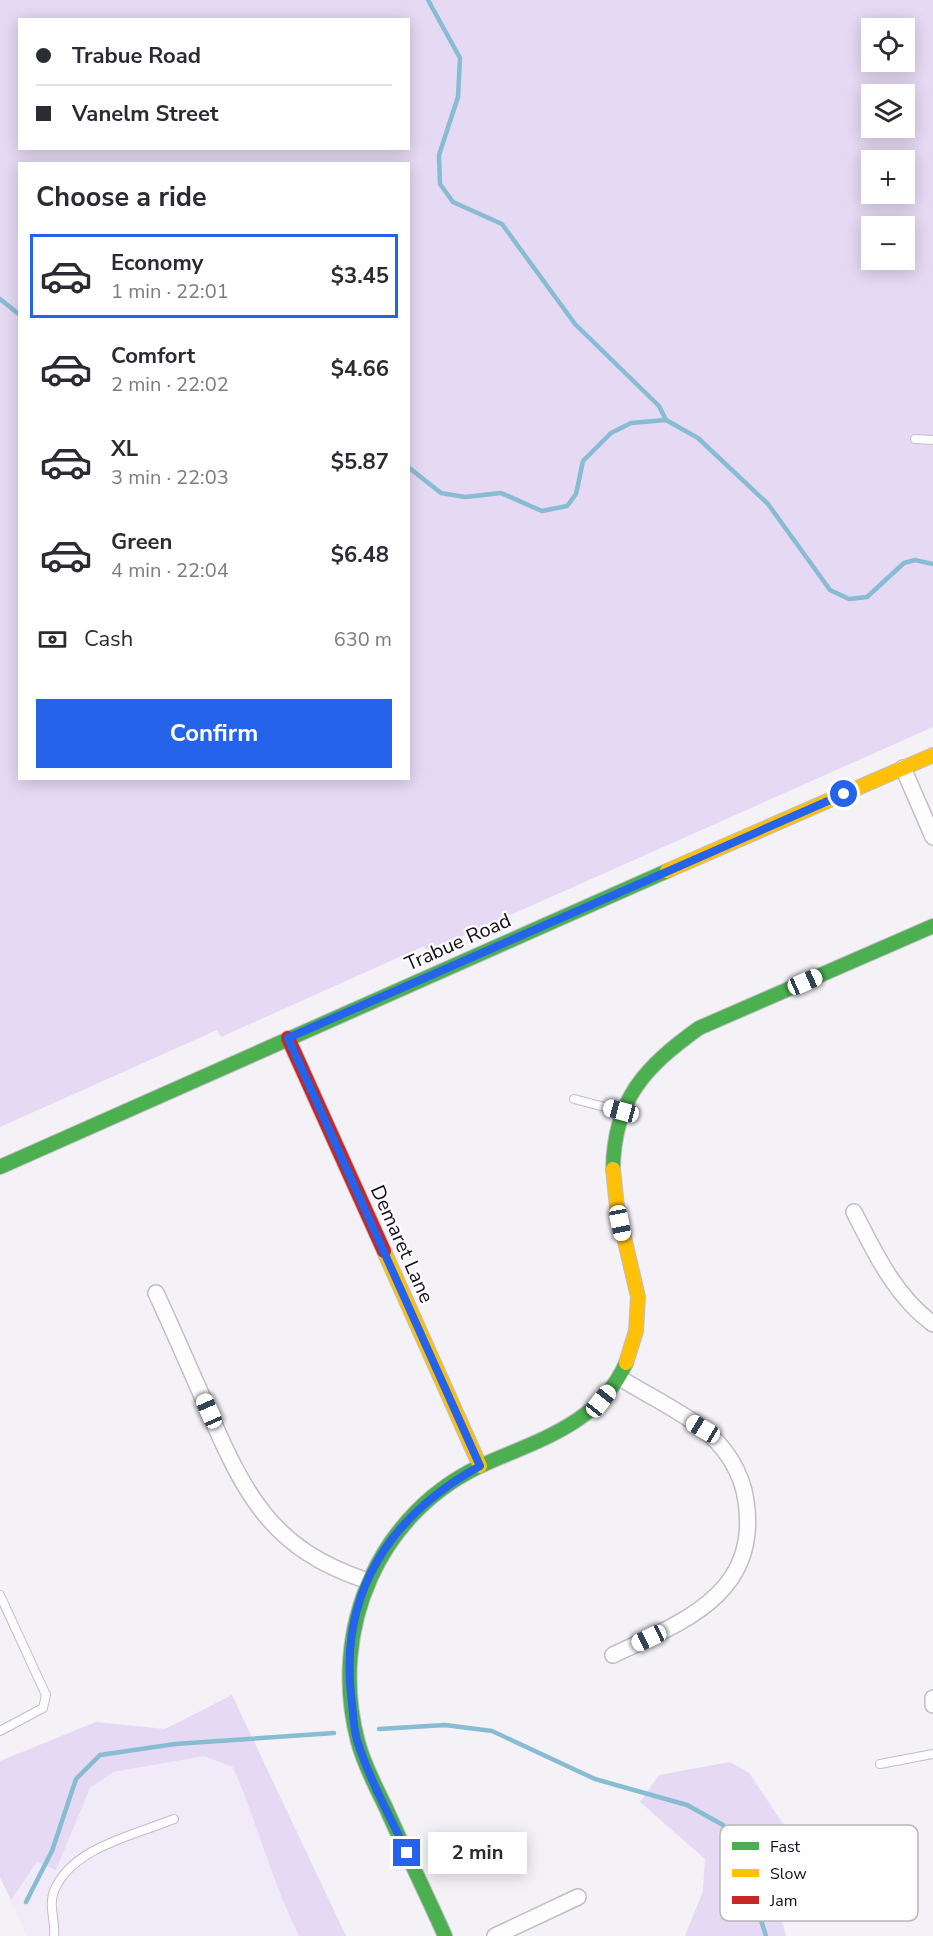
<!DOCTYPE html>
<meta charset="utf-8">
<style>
:root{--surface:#fff;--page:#f2f2f3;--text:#2b2b33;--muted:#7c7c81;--line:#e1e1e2;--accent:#2563eb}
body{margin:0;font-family:"Nunito Sans",sans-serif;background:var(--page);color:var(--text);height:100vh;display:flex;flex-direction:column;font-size:22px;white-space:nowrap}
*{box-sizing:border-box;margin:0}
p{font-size:20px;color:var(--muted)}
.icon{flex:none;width:33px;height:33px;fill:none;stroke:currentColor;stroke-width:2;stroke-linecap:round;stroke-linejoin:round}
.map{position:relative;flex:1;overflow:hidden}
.panel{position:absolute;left:18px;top:162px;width:392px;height:618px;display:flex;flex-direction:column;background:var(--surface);border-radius:0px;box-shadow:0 3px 15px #0003}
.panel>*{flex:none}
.banner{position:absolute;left:18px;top:18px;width:392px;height:132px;border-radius:0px;box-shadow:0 3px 15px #0003;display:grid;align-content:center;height:132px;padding:0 18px;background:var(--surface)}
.tools{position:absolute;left:861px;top:18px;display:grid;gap:12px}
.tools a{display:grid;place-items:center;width:54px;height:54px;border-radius:0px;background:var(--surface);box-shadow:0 3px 15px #0003;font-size:30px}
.end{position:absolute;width:27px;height:27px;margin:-14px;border:8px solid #2563eb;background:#fff;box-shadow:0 0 0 3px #fff}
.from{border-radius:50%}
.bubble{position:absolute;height:42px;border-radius:0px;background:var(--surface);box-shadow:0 3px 15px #0003;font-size:20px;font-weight:700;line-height:42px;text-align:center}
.car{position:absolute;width:18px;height:36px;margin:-18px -9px;border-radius:8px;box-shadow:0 0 4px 2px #0007;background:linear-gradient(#fff 24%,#345 0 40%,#fff 0 76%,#345 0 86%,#fff 0)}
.banner b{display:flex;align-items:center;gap:21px;height:57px;font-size:22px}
.banner b+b{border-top:2px solid var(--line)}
.banner i{width:15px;height:15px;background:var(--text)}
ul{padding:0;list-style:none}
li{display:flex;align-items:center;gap:18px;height:84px;margin:0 12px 9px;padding:0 6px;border:3px solid transparent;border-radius:0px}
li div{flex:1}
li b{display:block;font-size:22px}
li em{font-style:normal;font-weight:700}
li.on{border-color:var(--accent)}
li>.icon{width:54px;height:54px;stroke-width:1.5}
h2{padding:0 18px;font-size:27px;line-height:72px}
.pay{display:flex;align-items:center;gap:15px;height:66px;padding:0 18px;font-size:22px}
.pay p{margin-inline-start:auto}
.cta{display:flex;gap:12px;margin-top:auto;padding:12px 18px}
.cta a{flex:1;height:69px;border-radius:0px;background:var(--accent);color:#fff;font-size:24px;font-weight:700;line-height:69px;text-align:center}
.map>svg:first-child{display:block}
.built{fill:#f1eaf9}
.green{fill:#e5d9f3;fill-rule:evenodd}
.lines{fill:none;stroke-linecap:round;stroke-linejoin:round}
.stream{stroke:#88bcd2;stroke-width:4.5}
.lane-casing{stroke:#c1bdc5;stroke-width:10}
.street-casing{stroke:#c1bdc5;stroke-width:18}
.fast-casing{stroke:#c1bdc5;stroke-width:16}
.slow-casing{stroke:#c1bdc5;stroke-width:16}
.jam-casing{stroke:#c1bdc5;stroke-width:16}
.lane{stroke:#fdfdfe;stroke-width:8}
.street{stroke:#fdfdfe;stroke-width:15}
.fast{stroke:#4caf50;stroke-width:14}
.slow{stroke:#ffc107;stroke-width:14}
.jam{stroke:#c62828;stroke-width:14}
.route{stroke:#2563eb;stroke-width:8}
.labels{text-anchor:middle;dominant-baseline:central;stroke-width:4.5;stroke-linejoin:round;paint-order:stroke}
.street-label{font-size:20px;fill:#120d17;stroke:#fefefe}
.key{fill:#fefefe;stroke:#b7b6b9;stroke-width:1.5}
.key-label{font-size:16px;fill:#120d17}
</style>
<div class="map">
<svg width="933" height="1936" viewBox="0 0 933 1936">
<rect width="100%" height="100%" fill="#f4f1f7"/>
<polygon class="built" points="204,1756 233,1766 251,1809 287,1912 299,1936 27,1936 11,1900 37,1862 56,1870 90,1788 113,1772"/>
<g class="green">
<path d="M0,0H933V727L427,952L424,946L221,1037L217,1030L0,1127ZM20,20H408V148H20ZM872,28H904V62H872ZM872,94H904V128H872ZM872,160H904V194H872ZM20,164H408V778H20ZM872,226H904V260H872Z"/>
<path d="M232,1695L346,1936H299C272,1882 257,1822 233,1767L204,1756L113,1772L90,1788L56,1870L37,1862L11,1900L0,1877V1761L96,1722L165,1729Z"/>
<polygon points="730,1762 749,1773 797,1845 837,1877 786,1893 779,1910 786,1936 685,1936 703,1891 705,1859 640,1802 659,1775"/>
</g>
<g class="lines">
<g class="stream">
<polyline points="428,0 460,58 458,97 439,155 440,184 453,202 502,224 575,324 659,406 666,420"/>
<polyline points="0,299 20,315"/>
<polyline points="408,467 441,493 465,497 501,493 542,511 567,506 576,494 583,461 611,433 631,423 666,420 698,438 768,504 830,590 849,599 867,597 904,563 915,560 933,564"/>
<polyline points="379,1729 445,1725 492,1731 595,1779 687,1805 723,1825 740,1853 766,1936"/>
<polyline points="26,1902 52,1851 76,1779 100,1755 175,1744 334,1733"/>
</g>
<defs>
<g id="lane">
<polyline points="915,439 933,440"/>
<polyline points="574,1099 620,1111"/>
<polyline points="0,1595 46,1695 43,1708 0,1731"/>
<polyline points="880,1764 933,1754"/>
<path d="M54,1936C56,1921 48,1906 54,1891C72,1847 135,1835 174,1819"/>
</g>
<g id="street">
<polyline points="903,768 933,837"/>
<path d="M854,1212C875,1253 895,1296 933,1324"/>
<path d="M156,1293C174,1332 191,1371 208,1410C245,1495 272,1549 365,1580"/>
<path d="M613,1655C682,1622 760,1595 746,1501C742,1472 725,1446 702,1428C677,1409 647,1395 620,1378"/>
<polyline points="933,1698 933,1705"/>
<polyline points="495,1936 578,1897"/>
</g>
<g id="fast">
<polyline points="0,1167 667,871"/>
<path d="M613,1169C614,1099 645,1067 699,1028L933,926"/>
<path d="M445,1936C426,1893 405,1851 386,1808C376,1787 364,1765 358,1742C328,1629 379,1510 487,1463C542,1439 600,1422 626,1363"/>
</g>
<g id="slow">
<polyline points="667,871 933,755"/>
<polyline points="613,1169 617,1207 638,1297 636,1331 626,1363"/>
<polyline points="384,1251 480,1466"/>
</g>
<polyline id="jam" points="288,1038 384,1251"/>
</defs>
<use href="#lane" class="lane-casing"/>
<use href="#street" class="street-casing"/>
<use href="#fast" class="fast-casing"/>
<use href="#slow" class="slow-casing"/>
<use href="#jam" class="jam-casing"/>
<use href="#lane" class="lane"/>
<use href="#street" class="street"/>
<use href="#fast" class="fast"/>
<use href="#slow" class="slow"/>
<use href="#jam" class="jam"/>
</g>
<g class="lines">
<path class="route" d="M407,1853C390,1816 369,1779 357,1740C353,1726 353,1710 351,1695C340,1591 391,1515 480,1466L288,1038L844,794"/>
</g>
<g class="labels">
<g class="street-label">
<text transform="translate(458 942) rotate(-24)">Trabue Road</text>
<text transform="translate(402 1244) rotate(66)">Demaret Lane</text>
</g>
</g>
<rect x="720" y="1825" width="198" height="96" rx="9" class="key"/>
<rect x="732" y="1842" width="27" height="8" fill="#4caf50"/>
<rect x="732" y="1869" width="27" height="8" fill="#ffc107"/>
<rect x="732" y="1896" width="27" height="8" fill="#c62828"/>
<g class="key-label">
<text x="770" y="1852">Fast</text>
<text x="770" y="1879">Slow</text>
<text x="770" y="1906">Jam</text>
</g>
</svg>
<div class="tools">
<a><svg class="icon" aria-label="locate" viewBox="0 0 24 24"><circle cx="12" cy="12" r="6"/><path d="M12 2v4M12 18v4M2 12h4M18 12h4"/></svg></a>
<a><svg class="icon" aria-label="layers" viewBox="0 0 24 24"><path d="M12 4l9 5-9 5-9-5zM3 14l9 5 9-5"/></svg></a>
<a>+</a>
<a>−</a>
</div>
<i class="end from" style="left:844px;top:794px"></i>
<i class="end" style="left:407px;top:1853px"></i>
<div class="bubble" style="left:428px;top:1832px;width:99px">2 min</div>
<i class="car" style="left:805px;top:982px;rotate:66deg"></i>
<i class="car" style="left:621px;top:1111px;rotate:285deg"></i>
<i class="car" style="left:620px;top:1223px;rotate:169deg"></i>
<i class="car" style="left:601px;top:1401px;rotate:39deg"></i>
<i class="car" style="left:209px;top:1411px;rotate:336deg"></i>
<i class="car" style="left:703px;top:1429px;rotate:301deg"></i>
<i class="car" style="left:649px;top:1638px;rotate:245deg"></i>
<div class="banner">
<b><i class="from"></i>Trabue Road</b>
<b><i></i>Vanelm Street</b>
</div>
<section class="panel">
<h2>Choose a ride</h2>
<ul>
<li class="on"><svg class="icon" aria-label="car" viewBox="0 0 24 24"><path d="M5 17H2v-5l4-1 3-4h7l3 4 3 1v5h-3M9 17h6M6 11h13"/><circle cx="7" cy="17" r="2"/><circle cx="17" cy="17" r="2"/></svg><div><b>Economy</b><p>1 min · 22:01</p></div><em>$3.45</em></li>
<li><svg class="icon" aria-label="car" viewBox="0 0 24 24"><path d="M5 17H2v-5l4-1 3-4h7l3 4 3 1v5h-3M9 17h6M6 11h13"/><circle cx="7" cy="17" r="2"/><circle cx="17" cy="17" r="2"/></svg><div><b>Comfort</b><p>2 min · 22:02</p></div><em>$4.66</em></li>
<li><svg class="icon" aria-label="car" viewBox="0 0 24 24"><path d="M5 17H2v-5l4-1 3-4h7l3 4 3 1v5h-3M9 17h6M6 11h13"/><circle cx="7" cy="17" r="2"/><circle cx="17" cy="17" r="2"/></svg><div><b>XL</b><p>3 min · 22:03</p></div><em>$5.87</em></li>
<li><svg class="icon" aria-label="car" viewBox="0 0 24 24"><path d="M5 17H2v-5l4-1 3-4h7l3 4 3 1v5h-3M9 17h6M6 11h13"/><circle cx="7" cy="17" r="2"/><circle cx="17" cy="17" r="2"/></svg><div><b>Green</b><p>4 min · 22:04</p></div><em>$6.48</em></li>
</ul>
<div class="pay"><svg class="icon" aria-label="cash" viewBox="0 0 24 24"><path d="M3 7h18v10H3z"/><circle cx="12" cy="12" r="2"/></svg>Cash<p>630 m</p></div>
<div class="cta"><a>Confirm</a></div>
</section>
</div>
